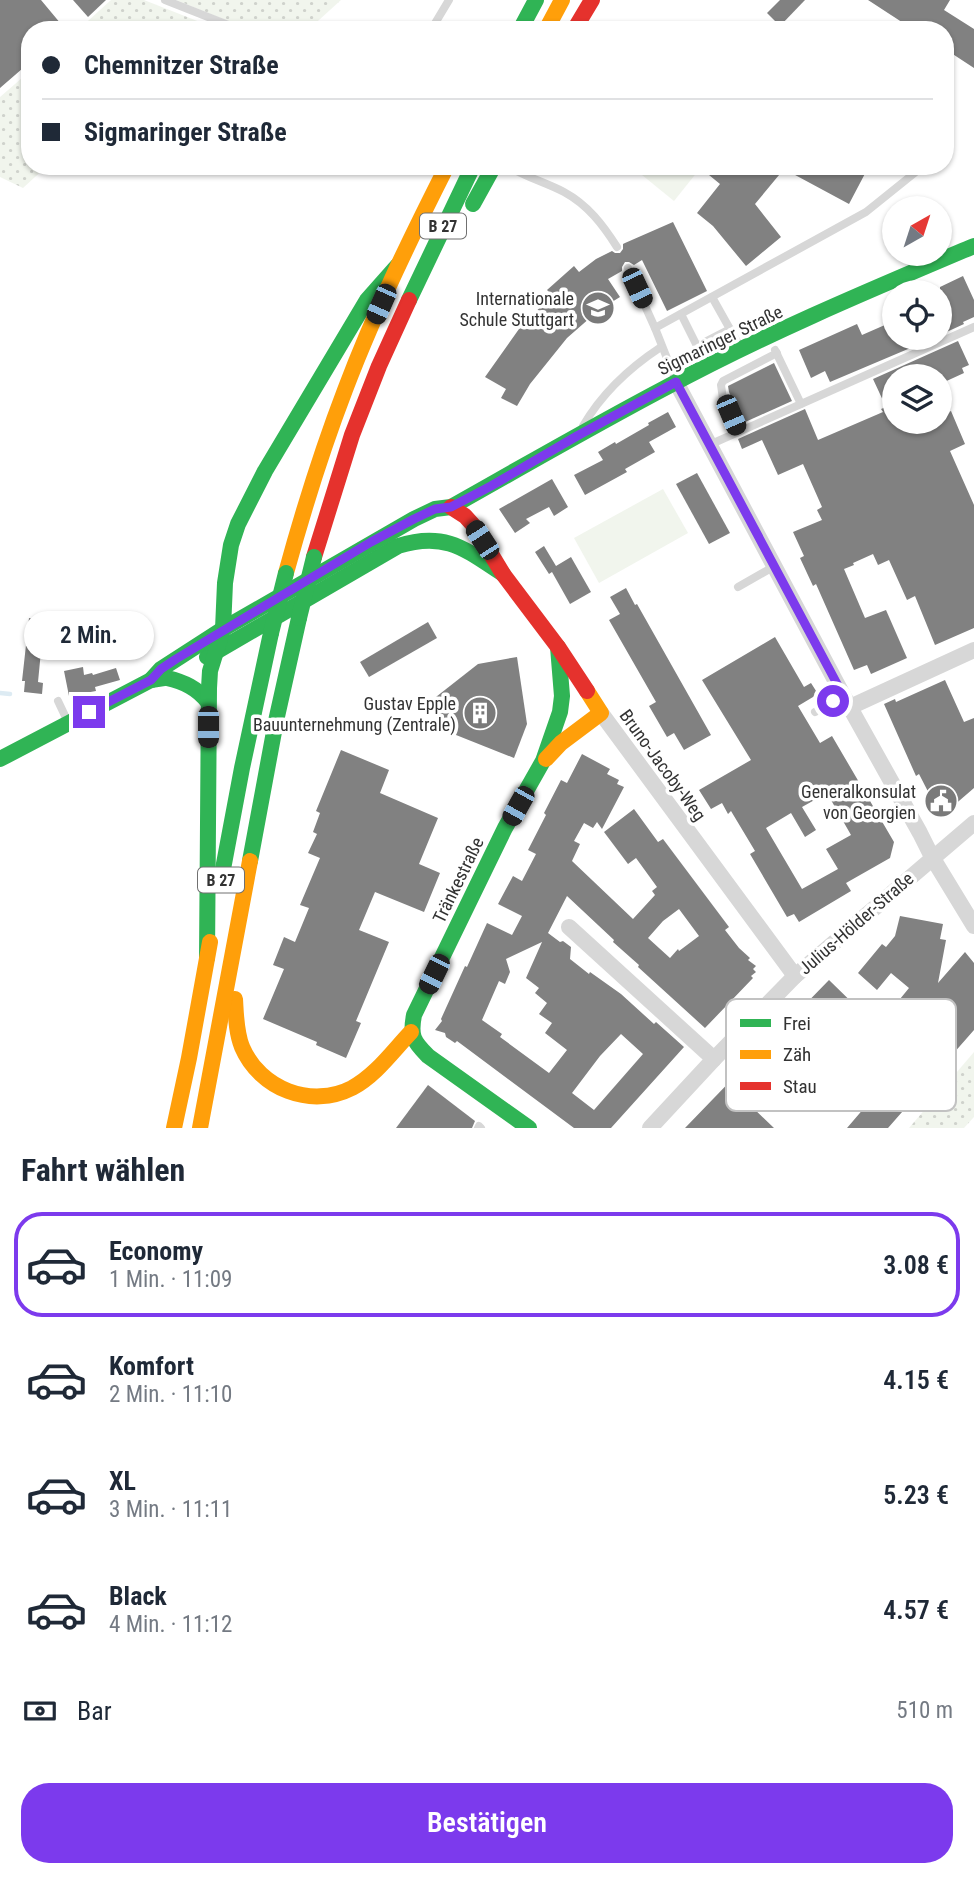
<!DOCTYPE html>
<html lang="de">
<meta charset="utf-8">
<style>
:root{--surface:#fff;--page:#f2f2f3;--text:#1f2937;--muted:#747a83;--line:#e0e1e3;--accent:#7c3aed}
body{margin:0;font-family:"Roboto Condensed",sans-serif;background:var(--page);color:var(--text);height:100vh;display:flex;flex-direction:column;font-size:26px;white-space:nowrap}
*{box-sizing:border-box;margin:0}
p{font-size:23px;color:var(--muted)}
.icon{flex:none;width:38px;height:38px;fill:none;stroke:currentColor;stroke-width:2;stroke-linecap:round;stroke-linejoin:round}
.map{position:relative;height:1128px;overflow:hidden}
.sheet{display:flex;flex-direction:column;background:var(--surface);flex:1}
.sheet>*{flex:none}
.hud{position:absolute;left:21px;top:21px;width:933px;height:154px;border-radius:28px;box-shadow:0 2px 5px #0004;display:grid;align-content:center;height:154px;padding:0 21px;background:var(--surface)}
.needle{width:46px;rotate:39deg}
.tools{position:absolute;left:882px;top:196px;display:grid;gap:14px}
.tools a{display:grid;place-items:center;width:70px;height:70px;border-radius:50%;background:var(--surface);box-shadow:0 2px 5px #0004;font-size:35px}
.end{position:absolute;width:32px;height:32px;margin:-16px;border:9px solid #7c3aed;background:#fff;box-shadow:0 0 0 4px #fff}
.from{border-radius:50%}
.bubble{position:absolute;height:49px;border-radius:24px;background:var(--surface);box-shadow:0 2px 5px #0004;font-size:23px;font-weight:600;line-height:49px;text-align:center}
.car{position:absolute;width:21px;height:42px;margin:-21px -10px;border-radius:9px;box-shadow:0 0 5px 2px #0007;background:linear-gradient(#222 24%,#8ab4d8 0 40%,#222 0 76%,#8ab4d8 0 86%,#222 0)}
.hud b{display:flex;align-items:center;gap:24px;height:66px;font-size:26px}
.hud b+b{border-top:2px solid var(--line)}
.hud i{width:18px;height:18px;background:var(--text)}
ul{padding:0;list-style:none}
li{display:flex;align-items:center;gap:21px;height:105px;margin:0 14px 10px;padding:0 7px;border:4px solid transparent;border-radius:28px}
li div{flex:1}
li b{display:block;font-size:26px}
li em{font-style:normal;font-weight:600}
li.selected{border-color:var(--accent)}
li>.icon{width:63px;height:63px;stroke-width:1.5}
h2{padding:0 21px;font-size:32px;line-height:84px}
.pay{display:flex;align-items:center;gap:18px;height:77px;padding:0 21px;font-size:26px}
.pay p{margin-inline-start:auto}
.button{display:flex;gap:14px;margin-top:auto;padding:14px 21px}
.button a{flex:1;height:80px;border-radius:28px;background:var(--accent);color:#fff;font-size:28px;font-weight:600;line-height:80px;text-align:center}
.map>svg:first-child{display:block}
.green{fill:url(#green-dots)}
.pitch{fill:#f1f5ed}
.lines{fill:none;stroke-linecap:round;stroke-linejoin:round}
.stream{stroke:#ddebf3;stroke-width:4.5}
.building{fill:#818181;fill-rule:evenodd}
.lane{stroke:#d7d7d7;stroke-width:8}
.street{stroke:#d7d7d7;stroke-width:16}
.fast{stroke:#30b455;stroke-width:16}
.slow{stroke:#ff9f0a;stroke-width:16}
.jam{stroke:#e5322d;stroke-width:16}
.fast-bridge{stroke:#30b455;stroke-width:16}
.route{stroke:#7c3aed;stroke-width:9}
.labels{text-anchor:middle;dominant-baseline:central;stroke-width:7;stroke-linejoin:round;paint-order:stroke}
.shield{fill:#fff;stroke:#707070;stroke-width:2}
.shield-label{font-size:16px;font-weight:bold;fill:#333}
.poi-label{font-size:18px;fill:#333;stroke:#fff;text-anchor:end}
.street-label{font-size:18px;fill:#333;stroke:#fff}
.key{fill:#fff;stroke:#c2c2c2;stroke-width:2}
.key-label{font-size:19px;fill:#333}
</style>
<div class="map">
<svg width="974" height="1128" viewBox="0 0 974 1128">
<defs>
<pattern id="green-dots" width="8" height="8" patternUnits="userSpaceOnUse" patternTransform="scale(1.75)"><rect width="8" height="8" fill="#f1f5ed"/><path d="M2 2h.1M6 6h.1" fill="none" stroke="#cfd2cc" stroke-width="1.8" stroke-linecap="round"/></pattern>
</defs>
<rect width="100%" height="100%" fill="#fff"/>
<g class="green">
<polygon points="111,0 144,0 205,24 198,30 78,30"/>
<polygon points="176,0 341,0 308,30 250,30"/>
<polygon points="30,71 30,166 47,166 23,188 0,177 0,97"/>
<polygon points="974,1052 974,1117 964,1128 909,1128"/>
</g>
<g class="pitch">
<polygon points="631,166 702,166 674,201"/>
<polygon points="663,489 688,533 599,583 574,538"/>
</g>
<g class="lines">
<polyline class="stream" points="0,693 10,694"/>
</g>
<g class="building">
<polygon points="0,0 41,0 66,30 30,30 30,62 0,88"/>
<polygon points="73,0 106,0 88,17"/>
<polygon points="780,0 805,0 780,26 767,13"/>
<polygon points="868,0 950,0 944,10 974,29 974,68 945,49 945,30 914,30"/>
<polygon points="698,166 869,166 849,204 784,169 755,204 781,237 746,266 713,226 697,213 720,184"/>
<polygon points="673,222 707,291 667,311 642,260 634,265 629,262 625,262 622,267 622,271 608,279 620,297 599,310 567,338 530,384 517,406 501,398 506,389 485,377 519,329 552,295 547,290 574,266 579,272 596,259 612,251 615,253 620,253 623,249 623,244 625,243"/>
<polygon points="963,276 974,300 974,317 963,322 964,324 940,335 940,287"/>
<polygon points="894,321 894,338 934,338 830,382 825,371 811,378 799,350 857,324 862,335"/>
<polygon points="958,341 969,365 962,368 964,373 940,384 940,376 894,376 894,422 940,422 940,416 951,411 965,444 950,451 974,505 974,628 935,645 915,596 907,600 889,560 878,565 873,554 853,563 854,565 844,569 865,618 886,610 907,658 871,674 867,665 854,670 816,584 813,586 800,558 804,556 793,532 822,520 817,510 822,507 803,464 778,475 762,440 742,449 738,439 805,409 818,440 883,412 881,409 886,407 873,379"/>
<polygon points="774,363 792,401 743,423 729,392 728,386"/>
<polygon points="668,412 676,427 649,442 655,452 625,469 627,472 585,495 574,475 603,460 598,452 615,442 616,444 649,425 648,423"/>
<polygon points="697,473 730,533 709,544 676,484"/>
<polygon points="552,479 568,507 554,516 549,507 526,519 530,523 515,533 499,509"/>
<polygon points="544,546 556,566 571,557 591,592 570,604 552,572 549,574 535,552"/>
<polygon points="626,588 635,605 637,604 711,735 684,750 674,733 667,737 649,706 656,702 609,620 620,614 610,597"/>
<polygon points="29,618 44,620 38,682 43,683 42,694 24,692 25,681 22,681"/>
<polygon points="428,622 437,638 369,677 360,662"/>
<polygon points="62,623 90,635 85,647 57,635"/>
<path d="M775,637L804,687L811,683L818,694L798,706L820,743L832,736L894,842L890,858L846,883L851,891L799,922L794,914L787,917L750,854L755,851L731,811L728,814L722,803L711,809L699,790L751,760L702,680ZM827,793L851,835L826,849L838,869L802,889L766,828L791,813L805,837L816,830L802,807Z"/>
<polygon points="517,657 527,724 514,758 451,733 427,704 478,664"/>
<polygon points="83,667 84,675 92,673 93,675 116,668 120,680 95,687 96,691 69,696 64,671"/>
<polygon points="945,680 964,722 974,718 974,788 945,813 941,813 938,811 919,774 916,776 884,704 895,699 896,702"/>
<polygon points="341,750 389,770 380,793 438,818 419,864 440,873 424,912 375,892 359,930 389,942 356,1021 361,1023 346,1058 316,1045 317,1042 263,1019 284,969 273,965 284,937 295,942 309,908 300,905 320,858 308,853 317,834 313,832 320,813 316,811"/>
<path d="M582,754L610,769L607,774L619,780L617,784L624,787L602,829L597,822L593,828L584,823L574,841L580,844L572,861L633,919L655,895L652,891L657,887L636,858L628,864L604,832L634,809L658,842L663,839L729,927L725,930L739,948L750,958L748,960L756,966L753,969L756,972L751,976L753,978L705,1028L638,967L639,965L613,942L614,940L567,896L548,933L560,942L563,941L571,947L570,959L589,974L590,972L621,994L654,1024L656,1022L684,1047L611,1128H574L457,1041L455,1043L446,1037L445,1033L435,1030L442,1021L441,1019L465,966L467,967L487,923L512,935L522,916L498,904L513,876L522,881L536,854L528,850L546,815L544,813L561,780L567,783ZM679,909L699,936L679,951L678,949L670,958L648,938L663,921ZM542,942L526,978L539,988L535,993L547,1003L539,1014L552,1023L545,1033L567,1050L549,1073L500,1037L502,1034L482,1020L499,981L505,984L510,972L506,959ZM621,1034L643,1054L594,1110L572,1093L600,1056Z"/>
<polygon points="900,916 943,924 940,939 946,940 938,983 965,952 974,963 974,1030 888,1128 847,1128 871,1100 810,1041 749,1104 774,1128 685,1128 742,1069 746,1070 751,1069 753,1065 752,1059 829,980 912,1061 947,1022 929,1007 912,1027 891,1010 909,988 891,973 877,990 858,973 882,944 886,947 895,936"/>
<polygon points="428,1085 475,1121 472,1128 396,1128"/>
</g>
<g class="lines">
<g class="lane">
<polyline points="165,0 241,30"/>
<polyline points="431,30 449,0"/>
<path d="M508,166C525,177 545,182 564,192C588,205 603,225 617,247"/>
<polyline points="628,268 655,328 676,381"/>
<polyline points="712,297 740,347"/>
<polyline points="681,314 697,346 730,329"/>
<polyline points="655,328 866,212 917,171"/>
<polyline points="775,350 801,404"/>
<path d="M583,426C602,393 629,368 661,347"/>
<polyline points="738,432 723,399 721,385 723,381 777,353"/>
<polyline points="709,445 974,327"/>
<polyline points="738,587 773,567"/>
<polyline points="58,701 67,720"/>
<polyline points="815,712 843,695"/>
<polyline points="727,1045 747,1064"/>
<polyline points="478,1128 479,1126 481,1128"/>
</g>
<g class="street">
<polyline points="676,382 843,695 920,833 932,857 974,926"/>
<polyline points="850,707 974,650"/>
<polyline points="601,713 795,976"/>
<polyline points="569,927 714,1059"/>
<polyline points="650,1128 714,1059 795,976 974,823"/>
</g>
<g class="fast">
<polyline points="520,30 536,0"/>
<polyline points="473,204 494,166"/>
<polyline points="409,300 473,166"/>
<path d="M207,657L398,546C445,531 465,549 503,574"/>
<path d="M167,678C184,682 197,688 208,702"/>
<path d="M151,680L161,669L223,629L414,519L435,509L451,507C522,467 593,426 665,388C765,334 870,290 974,246"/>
<polyline points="0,759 151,680 164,678"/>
<polyline points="250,861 276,721 299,618"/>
<polyline points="220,885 242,768 271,633"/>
<polyline points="207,958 209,688 210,671 223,629 225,583 231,545 238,524 265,471 367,300 398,265"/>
<path d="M529,1128L428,1056C413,1041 410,1036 414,1015L505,828L543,761L560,712L562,696L558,647"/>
</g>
<g class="slow">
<polyline points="546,30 562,0"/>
<path d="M286,573C303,511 322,450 345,390C374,313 410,239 447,166"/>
<polyline points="546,759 561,743 601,713 587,691"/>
<path d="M235,999C236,1015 236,1032 242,1047C260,1089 311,1109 352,1088C376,1075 392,1052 411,1032"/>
<polyline points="174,1128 189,1058 210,942"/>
<polyline points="200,1128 250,861"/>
</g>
<g class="jam">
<polyline points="574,30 592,0"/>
<polyline points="451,507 465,516 474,526 503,574 558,647 587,691"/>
<polyline points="314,557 352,435 379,366 409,300"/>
</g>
<g class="fast-bridge">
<polyline points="299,618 314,557"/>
<polyline points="271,633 286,573"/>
</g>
</g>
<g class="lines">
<polyline class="route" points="89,712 151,680 161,669 176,659 371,542 414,519 435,509 451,507 491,486 577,436 676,382 843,695 833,701"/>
</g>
<defs>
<symbol id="school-disc" viewBox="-11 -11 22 22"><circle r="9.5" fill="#7a7a7a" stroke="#fff"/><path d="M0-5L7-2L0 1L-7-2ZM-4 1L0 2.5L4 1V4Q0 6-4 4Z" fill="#fff"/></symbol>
<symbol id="building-disc" viewBox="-11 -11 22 22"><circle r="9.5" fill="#7a7a7a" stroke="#fff"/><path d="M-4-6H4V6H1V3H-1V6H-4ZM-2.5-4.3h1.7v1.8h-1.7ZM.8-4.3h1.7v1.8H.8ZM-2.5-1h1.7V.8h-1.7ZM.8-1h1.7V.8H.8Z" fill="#fff"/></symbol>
<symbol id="civic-disc" viewBox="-11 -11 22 22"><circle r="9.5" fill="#7a7a7a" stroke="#fff"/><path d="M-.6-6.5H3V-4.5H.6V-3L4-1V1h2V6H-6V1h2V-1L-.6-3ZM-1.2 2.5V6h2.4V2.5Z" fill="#fff"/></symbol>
</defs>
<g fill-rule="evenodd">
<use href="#school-disc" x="579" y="289" width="38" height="38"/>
<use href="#building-disc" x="461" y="694" width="38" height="38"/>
<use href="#civic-disc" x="922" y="782" width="38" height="38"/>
</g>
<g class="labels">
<g class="shield">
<rect x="420" y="213.5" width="46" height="25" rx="5"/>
<rect x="198" y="867.5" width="46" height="25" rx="5"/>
</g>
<g class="shield-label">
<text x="443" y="226">B 27</text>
<text x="221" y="880">B 27</text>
</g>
<g class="poi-label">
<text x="574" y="298">Internationale<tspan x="574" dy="21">Schule Stuttgart</tspan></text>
<text x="456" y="703">Gustav Epple<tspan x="456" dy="21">Bauunternehmung (Zentrale)</tspan></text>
<text x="916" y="791">Generalkonsulat<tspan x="916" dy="21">von Georgien</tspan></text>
</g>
<g class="street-label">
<text transform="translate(720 340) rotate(-26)">Sigmaringer Straße</text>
<text transform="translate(663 765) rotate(54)">Bruno-Jacoby-Weg</text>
<text transform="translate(458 880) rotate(-64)">Tränkestraße</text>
<text transform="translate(856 923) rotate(-41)">Julius-Hölder-Straße</text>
</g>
</g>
<rect x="726" y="999" width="230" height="112" rx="10" class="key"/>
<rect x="740" y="1019" width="31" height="8" fill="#30b455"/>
<rect x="740" y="1050" width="31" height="9" fill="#ff9f0a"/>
<rect x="740" y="1082" width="31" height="8" fill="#e5322d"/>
<g class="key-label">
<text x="783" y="1030">Frei</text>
<text x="783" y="1061">Zäh</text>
<text x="783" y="1093">Stau</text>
</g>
</svg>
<div class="tools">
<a><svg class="needle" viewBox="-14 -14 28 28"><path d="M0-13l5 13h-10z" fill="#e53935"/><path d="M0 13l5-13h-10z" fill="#747a83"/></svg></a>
<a><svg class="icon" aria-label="locate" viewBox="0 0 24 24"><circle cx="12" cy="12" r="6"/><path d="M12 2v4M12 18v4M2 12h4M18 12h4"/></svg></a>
<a><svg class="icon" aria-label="layers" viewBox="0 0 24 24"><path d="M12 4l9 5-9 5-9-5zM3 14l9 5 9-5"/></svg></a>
</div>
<i class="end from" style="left:833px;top:701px"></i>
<i class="end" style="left:89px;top:712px"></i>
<div class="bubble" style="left:24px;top:611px;width:130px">2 Min.</div>
<i class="car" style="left:637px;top:288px;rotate:155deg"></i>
<i class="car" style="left:381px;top:304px;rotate:204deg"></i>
<i class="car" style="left:731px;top:415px;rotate:157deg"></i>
<i class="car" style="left:482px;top:540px;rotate:327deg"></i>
<i class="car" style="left:208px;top:727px;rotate:180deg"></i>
<i class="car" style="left:518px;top:806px;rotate:209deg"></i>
<i class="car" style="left:434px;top:974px;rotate:206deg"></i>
<div class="hud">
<b><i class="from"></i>Chemnitzer Straße</b>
<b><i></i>Sigmaringer Straße</b>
</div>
</div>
<section class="sheet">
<h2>Fahrt wählen</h2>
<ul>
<li class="selected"><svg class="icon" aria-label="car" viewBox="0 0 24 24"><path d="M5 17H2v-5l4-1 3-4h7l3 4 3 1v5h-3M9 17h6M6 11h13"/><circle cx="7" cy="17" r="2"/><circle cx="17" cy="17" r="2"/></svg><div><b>Economy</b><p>1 Min. · 11:09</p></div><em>3.08 €</em></li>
<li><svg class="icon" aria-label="car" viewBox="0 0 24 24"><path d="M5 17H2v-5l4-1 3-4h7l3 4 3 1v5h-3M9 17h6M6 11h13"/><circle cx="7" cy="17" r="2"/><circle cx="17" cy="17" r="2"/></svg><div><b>Komfort</b><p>2 Min. · 11:10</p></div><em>4.15 €</em></li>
<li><svg class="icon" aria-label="car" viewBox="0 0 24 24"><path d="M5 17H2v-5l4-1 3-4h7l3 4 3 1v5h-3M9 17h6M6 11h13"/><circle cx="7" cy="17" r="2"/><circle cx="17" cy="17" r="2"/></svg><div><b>XL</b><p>3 Min. · 11:11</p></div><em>5.23 €</em></li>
<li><svg class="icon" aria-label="car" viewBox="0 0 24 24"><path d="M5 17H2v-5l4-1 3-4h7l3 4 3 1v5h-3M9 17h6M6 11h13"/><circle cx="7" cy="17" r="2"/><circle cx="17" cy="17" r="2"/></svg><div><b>Black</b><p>4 Min. · 11:12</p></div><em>4.57 €</em></li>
</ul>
<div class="pay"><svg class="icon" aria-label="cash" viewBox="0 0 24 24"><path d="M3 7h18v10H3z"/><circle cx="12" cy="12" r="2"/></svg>Bar<p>510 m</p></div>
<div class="button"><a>Bestätigen</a></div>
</section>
